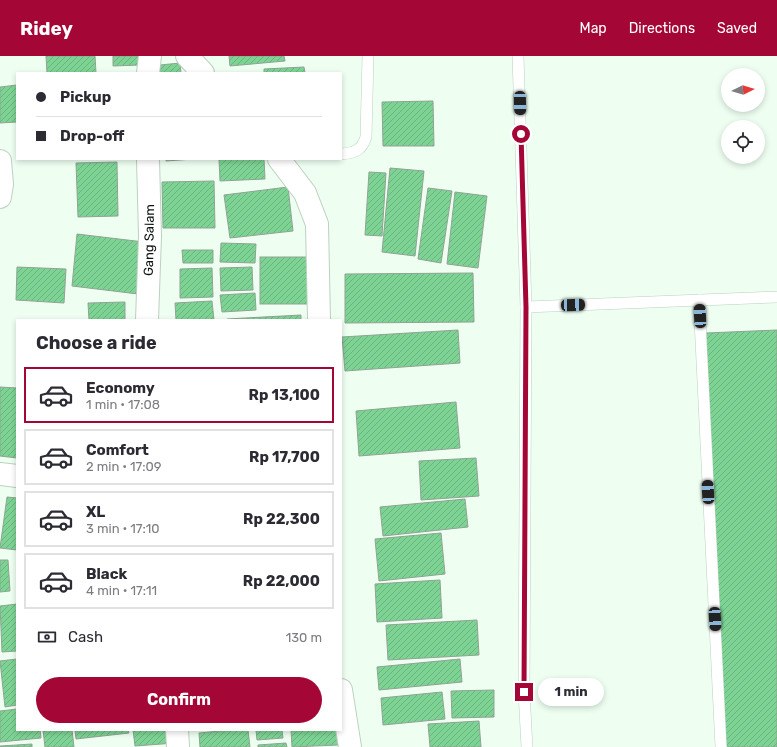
<!DOCTYPE html>
<meta charset="utf-8">
<style>
:root{--surface:#fff;--page:#f2f2f3;--text:#2b2b33;--muted:#7c7c81;--line:#e1e1e2;--accent:#a40736}
body{margin:0;font-family:Rubik,sans-serif;background:var(--page);color:var(--text);height:100vh;display:flex;flex-direction:column;font-size:15px;white-space:nowrap}
*{box-sizing:border-box;margin:0}
p{font-size:13px;color:var(--muted)}
.icon{flex:none;width:22px;height:22px;fill:none;stroke:currentColor;stroke-width:2;stroke-linecap:round;stroke-linejoin:round}
.map{position:relative;flex:1;overflow:hidden}
.panel{position:absolute;left:16px;top:263px;width:326px;height:412px;display:flex;flex-direction:column;background:var(--surface);border-radius:0px;box-shadow:0 2px 6px #0003}
.panel>*{flex:none}
.hud{position:absolute;left:16px;top:16px;width:326px;height:88px;border-radius:0px;box-shadow:0 2px 6px #0003;display:grid;align-content:center;height:88px;padding:0 20px;background:var(--surface)}
.needle{width:26px;rotate:85deg}
.fabs{position:absolute;left:721px;top:12px;display:grid;gap:8px}
.fabs a{display:grid;place-items:center;width:44px;height:44px;border-radius:50%;background:var(--surface);box-shadow:0 2px 6px #0003;font-size:20px}
.end{position:absolute;width:18px;height:18px;margin:-9px;border:5px solid #a40736;background:#fff;box-shadow:0 0 0 2px #fff}
.from{border-radius:50%}
.bubble{position:absolute;height:28px;border-radius:14px;background:var(--surface);box-shadow:0 2px 6px #0003;font-size:13px;font-weight:700;line-height:28px;text-align:center}
.car{position:absolute;width:12px;height:24px;margin:-12px -6px;border-radius:5px;box-shadow:0 0 3px 1px #0007;background:linear-gradient(#222 24%,#8ab4d8 0 40%,#222 0 76%,#8ab4d8 0 86%,#222 0)}
.hud b{display:flex;align-items:center;gap:14px;height:38px;font-size:15px}
.hud b+b{border-top:1px solid var(--line)}
.hud i{width:10px;height:10px;background:var(--text)}
ul{padding:0;list-style:none}
li{display:flex;align-items:center;gap:12px;height:56px;margin:0 8px 6px;padding:0 12px;border:2px solid var(--line);border-radius:0px}
li div{flex:1}
li b{display:block;font-size:15px}
li em{font-style:normal;font-weight:700}
li.active{border-color:var(--accent)}
li>.icon{width:36px;height:36px;stroke-width:1.5}
h2{padding:0 20px;font-size:18px;line-height:48px}
.pay{display:flex;align-items:center;gap:10px;height:44px;padding:0 20px;font-size:15px}
.pay p{margin-inline-start:auto}
.cta{display:flex;gap:8px;margin-top:auto;padding:8px 20px}
.cta a{flex:1;height:46px;border-radius:24px;background:var(--accent);color:#fff;font-size:16px;font-weight:700;line-height:46px;text-align:center}
header{display:flex;align-items:center;gap:24px;box-sizing:border-box;height:56px;padding:0 20px;background:var(--accent);color:#fff}
header strong{font-size:19px}
nav{display:flex;gap:22px;margin-inline-start:auto;font-size:14px}
.map>svg:first-child{display:block}
.building{fill:url(#building-hatch);stroke:#90a394}
.lines{fill:none;stroke-linecap:round;stroke-linejoin:round}
.service-casing{stroke:#bcd0c0;stroke-width:12}
.minor-casing{stroke:#bcd0c0;stroke-width:24}
.service{stroke:#fff;stroke-width:11}
.minor{stroke:#fff;stroke-width:22}
.route{stroke:#a40736;stroke-width:5}
.labels{text-anchor:middle;dominant-baseline:central;stroke-width:3;stroke-linejoin:round;paint-order:stroke}
.street-label{font-size:13px;fill:#0d140e;stroke:#fff}
</style>
<header>
<strong>Ridey</strong>
<nav><a>Map</a><a>Directions</a><a>Saved</a></nav>
</header>
<div class="map">
<svg width="777" height="691" viewBox="0 0 777 691">
<defs>
<pattern id="building-hatch" width="6" height="6" patternUnits="userSpaceOnUse"><rect width="6" height="6" fill="#7dd394"/><path d="M-1 1l2-2M0 6l6-6M5 7l2-2" fill="none" stroke="#6bb47e"/></pattern>
</defs>
<rect width="100%" height="100%" fill="#eefff2"/>
<g class="building">
<polygon points="46,0 95,0 96,17 47,17"/>
<polygon points="113,0 141,0 141,9 113,10"/>
<polygon points="229,0 284,0 285,5 230,10"/>
<polygon points="180,7 181,17 161,17 160,9"/>
<polygon points="304,11 305,17 264,17 264,13"/>
<polygon points="17,29 17,66 0,67 0,31"/>
<polygon points="433,45 434,90 383,90 382,46"/>
<polygon points="166,103 193,103 166,105"/>
<polygon points="219,103 264,103 265,123 220,125"/>
<polygon points="117,106 118,160 78,161 76,107"/>
<polygon points="390,112 424,115 415,200 382,196"/>
<polygon points="369,116 386,117 382,180 365,179"/>
<polygon points="214,125 215,172 163,172 162,126"/>
<polygon points="288,131 293,175 230,182 224,139"/>
<polygon points="428,132 452,135 441,207 418,203"/>
<polygon points="455,136 487,140 478,212 447,208"/>
<polygon points="77,178 144,186 138,238 72,230"/>
<polygon points="221,187 256,188 255,207 220,206"/>
<polygon points="182,194 213,194 213,207 183,207"/>
<rect x="260" y="201" width="48" height="47"/>
<polygon points="17,211 66,213 64,247 16,244"/>
<polygon points="252,211 253,234 221,235 220,212"/>
<polygon points="212,212 213,241 180,242 180,213"/>
<polygon points="473,217 474,266 345,267 345,218"/>
<polygon points="255,237 256,254 222,256 220,239"/>
<polygon points="212,245 214,264 176,264 175,247"/>
<polygon points="125,246 125,264 89,264 88,247"/>
<polygon points="301,259 301,264 227,264 227,263"/>
<polygon points="458,274 460,307 345,315 342,281"/>
<polygon points="777,274 777,691 724,691 706,277"/>
<polygon points="0,331 17,332 17,402 0,400"/>
<polygon points="456,346 460,392 359,400 356,355"/>
<polygon points="476,402 479,440 421,444 419,405"/>
<polygon points="7,441 17,442 17,494 0,492"/>
<polygon points="465,443 468,471 383,480 380,451"/>
<polygon points="441,477 445,518 379,525 375,483"/>
<polygon points="0,504 8,504 10,535 0,536"/>
<polygon points="440,524 442,562 377,566 375,528"/>
<polygon points="17,548 17,595 2,596 0,550"/>
<polygon points="477,564 479,599 388,604 386,569"/>
<polygon points="17,603 17,649 5,651 0,605"/>
<polygon points="460,603 462,626 379,634 377,611"/>
<polygon points="494,634 494,661 452,662 451,635"/>
<polygon points="442,636 445,663 383,669 381,642"/>
<polygon points="17,653 17,674 40,674 41,682 0,686 0,655"/>
<polygon points="479,665 481,691 430,691 428,668"/>
<polygon points="43,674 72,674 74,691 45,691"/>
<polygon points="75,674 128,674 129,677 76,683"/>
<polygon points="133,674 174,674 175,687 135,690"/>
<polygon points="231,674 248,674 250,691 200,691 199,677"/>
<polygon points="256,674 282,674 283,682 257,684"/>
<polygon points="291,674 338,674 338,689 292,691"/>
<polygon points="286,687 287,691 258,691 258,689"/>
<polygon points="32,688 32,691 0,691 0,690"/>
</g>
<g class="lines">
<defs>
<g id="service">
<polyline points="518,0 526,251 524,636 527,691"/>
<path d="M341,98C355,97 362,94 366,81L368,0"/>
<polyline points="699,244 721,691"/>
<polyline points="526,251 777,241"/>
</g>
<g id="minor">
<polyline points="187,0 203,17"/>
<polyline points="148,17 150,0"/>
<polyline points="279,103 305,137 317,168 319,264"/>
<polyline points="0,105 2,128 0,141"/>
<polyline points="147,264 150,180 148,103"/>
<polyline points="0,418 17,420"/>
<polyline points="341,634 350,691"/>
<polyline points="177,674 178,691"/>
</g>
</defs>
<use href="#service" class="service-casing"/>
<use href="#minor" class="minor-casing"/>
<use href="#service" class="service"/>
<use href="#minor" class="minor"/>
</g>
<g class="lines">
<polyline class="route" points="521,78 526,251 524,636"/>
</g>
<g class="labels">
<g class="street-label">
<text transform="translate(149 184) rotate(-89)">Gang Salam</text>
</g>
</g>
</svg>
<div class="fabs">
<a><svg class="needle" viewBox="-14 -14 28 28"><path d="M0-13l5 13h-10z" fill="#e53935"/><path d="M0 13l5-13h-10z" fill="#7c7c81"/></svg></a>
<a><svg class="icon" aria-label="locate" viewBox="0 0 24 24"><circle cx="12" cy="12" r="6"/><path d="M12 2v4M12 18v4M2 12h4M18 12h4"/></svg></a>
</div>
<i class="end from" style="left:521px;top:78px"></i>
<i class="end" style="left:524px;top:636px"></i>
<div class="bubble" style="left:538px;top:622px;width:66px">1 min</div>
<i class="car" style="left:520px;top:47px;rotate:179deg"></i>
<i class="car" style="left:573px;top:249px;rotate:88deg"></i>
<i class="car" style="left:700px;top:260px;rotate:357deg"></i>
<i class="car" style="left:708px;top:436px;rotate:357deg"></i>
<i class="car" style="left:715px;top:563px;rotate:177deg"></i>
<div class="hud">
<b><i class="from"></i>Pickup</b>
<b><i></i>Drop-off</b>
</div>
<section class="panel">
<h2>Choose a ride</h2>
<ul>
<li class="active"><svg class="icon" aria-label="car" viewBox="0 0 24 24"><path d="M5 17H2v-5l4-1 3-4h7l3 4 3 1v5h-3M9 17h6M6 11h13"/><circle cx="7" cy="17" r="2"/><circle cx="17" cy="17" r="2"/></svg><div><b>Economy</b><p>1 min · 17:08</p></div><em>Rp 13,100</em></li>
<li><svg class="icon" aria-label="car" viewBox="0 0 24 24"><path d="M5 17H2v-5l4-1 3-4h7l3 4 3 1v5h-3M9 17h6M6 11h13"/><circle cx="7" cy="17" r="2"/><circle cx="17" cy="17" r="2"/></svg><div><b>Comfort</b><p>2 min · 17:09</p></div><em>Rp 17,700</em></li>
<li><svg class="icon" aria-label="car" viewBox="0 0 24 24"><path d="M5 17H2v-5l4-1 3-4h7l3 4 3 1v5h-3M9 17h6M6 11h13"/><circle cx="7" cy="17" r="2"/><circle cx="17" cy="17" r="2"/></svg><div><b>XL</b><p>3 min · 17:10</p></div><em>Rp 22,300</em></li>
<li><svg class="icon" aria-label="car" viewBox="0 0 24 24"><path d="M5 17H2v-5l4-1 3-4h7l3 4 3 1v5h-3M9 17h6M6 11h13"/><circle cx="7" cy="17" r="2"/><circle cx="17" cy="17" r="2"/></svg><div><b>Black</b><p>4 min · 17:11</p></div><em>Rp 22,000</em></li>
</ul>
<div class="pay"><svg class="icon" aria-label="cash" viewBox="0 0 24 24"><path d="M3 7h18v10H3z"/><circle cx="12" cy="12" r="2"/></svg>Cash<p>130 m</p></div>
<div class="cta"><a>Confirm</a></div>
</section>
</div>
